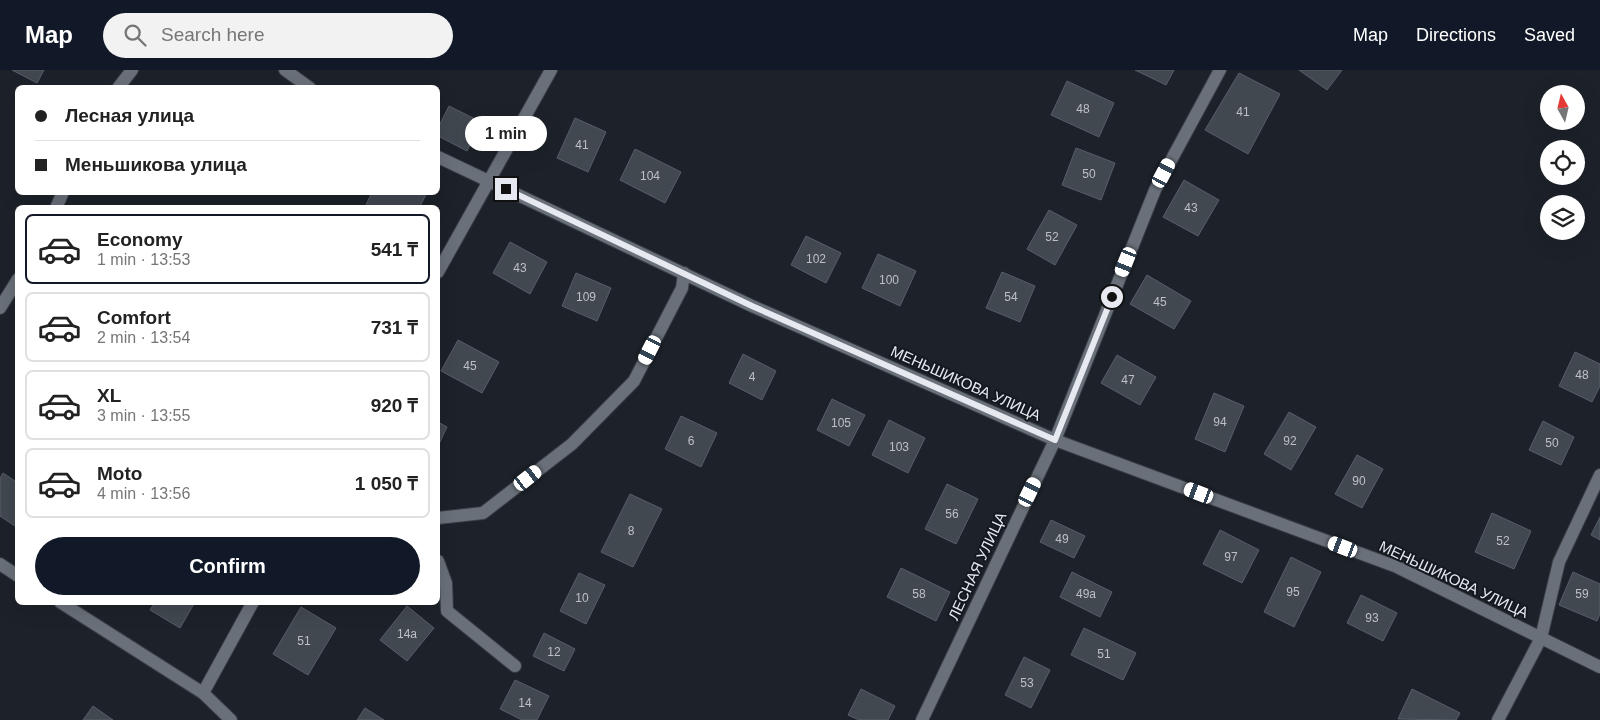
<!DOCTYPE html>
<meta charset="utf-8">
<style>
:root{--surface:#fff;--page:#f2f2f2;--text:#222;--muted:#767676;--line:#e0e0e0;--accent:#111827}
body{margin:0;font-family:Arial,sans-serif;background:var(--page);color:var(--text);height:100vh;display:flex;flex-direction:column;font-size:19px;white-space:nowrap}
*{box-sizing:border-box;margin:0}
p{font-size:16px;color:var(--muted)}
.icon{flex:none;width:28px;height:28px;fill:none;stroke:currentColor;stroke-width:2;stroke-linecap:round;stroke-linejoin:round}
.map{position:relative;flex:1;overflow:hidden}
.panel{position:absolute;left:15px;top:135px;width:425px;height:400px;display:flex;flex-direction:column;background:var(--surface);border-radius:8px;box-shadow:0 5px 20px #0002}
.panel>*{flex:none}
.guide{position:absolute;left:15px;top:15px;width:425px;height:110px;border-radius:8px;box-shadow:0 5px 20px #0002;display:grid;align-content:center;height:110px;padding:0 20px;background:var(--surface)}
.needle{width:32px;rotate:352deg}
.fabs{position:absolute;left:1540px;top:15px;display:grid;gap:10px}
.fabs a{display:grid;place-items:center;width:45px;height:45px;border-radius:50%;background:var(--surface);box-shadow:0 5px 20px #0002;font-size:25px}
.end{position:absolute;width:22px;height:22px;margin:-11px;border:6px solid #e6e9ef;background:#111;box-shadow:0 0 0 2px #111}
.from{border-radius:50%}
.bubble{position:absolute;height:35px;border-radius:18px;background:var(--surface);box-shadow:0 5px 20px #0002;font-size:16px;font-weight:700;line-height:35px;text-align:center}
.car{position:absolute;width:15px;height:30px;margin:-15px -8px;border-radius:6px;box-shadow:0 0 4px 1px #0007;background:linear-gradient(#fff 24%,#345 0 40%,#fff 0 76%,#345 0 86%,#fff 0)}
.guide b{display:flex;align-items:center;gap:18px;height:48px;font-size:19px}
.guide b+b{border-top:1px solid var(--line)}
.guide i{width:12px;height:12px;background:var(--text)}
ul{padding:9px 0 0;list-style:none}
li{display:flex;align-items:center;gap:15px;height:70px;margin:0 10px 8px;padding:0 10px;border:2px solid var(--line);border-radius:8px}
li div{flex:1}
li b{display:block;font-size:19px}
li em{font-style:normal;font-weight:700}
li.active{border-color:var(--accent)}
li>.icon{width:45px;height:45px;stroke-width:1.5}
.button{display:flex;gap:10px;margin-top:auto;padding:10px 20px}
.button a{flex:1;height:58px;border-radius:30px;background:var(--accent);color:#fff;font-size:20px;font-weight:700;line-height:58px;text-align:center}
header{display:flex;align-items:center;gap:30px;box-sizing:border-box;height:70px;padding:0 25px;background:var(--accent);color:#fff}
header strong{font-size:24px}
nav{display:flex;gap:28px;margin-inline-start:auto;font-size:18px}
.search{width:350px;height:45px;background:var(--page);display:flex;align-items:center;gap:12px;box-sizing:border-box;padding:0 18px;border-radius:28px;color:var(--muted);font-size:19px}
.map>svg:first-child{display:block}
.building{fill:#414850;stroke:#575e67}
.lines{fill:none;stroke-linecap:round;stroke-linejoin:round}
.minor-casing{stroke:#383d43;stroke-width:14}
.minor{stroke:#697079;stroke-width:12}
.route{stroke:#e6e9ef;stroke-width:6}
.labels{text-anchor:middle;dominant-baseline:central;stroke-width:4;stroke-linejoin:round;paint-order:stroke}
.number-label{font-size:12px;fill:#bdc1c7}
.street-label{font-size:15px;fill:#e6e9ef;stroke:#141920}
</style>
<header>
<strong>Map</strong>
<div class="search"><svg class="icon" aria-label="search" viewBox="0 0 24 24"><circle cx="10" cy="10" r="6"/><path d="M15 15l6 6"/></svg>Search here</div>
<nav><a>Map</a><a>Directions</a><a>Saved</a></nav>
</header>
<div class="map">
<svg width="1600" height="650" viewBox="0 0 1600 650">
<rect width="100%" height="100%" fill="#1d222a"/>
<g class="building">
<polygon points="12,0 44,0 37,13"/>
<polygon points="1135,0 1174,0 1166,15"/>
<polygon points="1299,0 1342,0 1327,20"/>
<polygon points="1239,3 1280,24 1248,84 1205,60"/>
<polygon points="1067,11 1114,33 1099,67 1051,45"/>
<polygon points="449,36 481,52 467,81 438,66 438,58"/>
<polygon points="575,48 606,62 588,102 557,88"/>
<polygon points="1076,78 1115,93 1101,130 1062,115"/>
<polygon points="635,79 681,102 665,133 620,110"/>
<polygon points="1184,110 1219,130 1198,166 1163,147"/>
<polygon points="372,122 427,122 427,123 419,138 371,138 366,135"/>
<polygon points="1049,140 1077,155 1055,195 1027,179"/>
<polygon points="806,166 841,183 826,213 791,195"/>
<polygon points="510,172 547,192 530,224 493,203"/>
<polygon points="878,184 916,201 900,236 862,218"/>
<polygon points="1002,202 1035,216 1020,252 986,238"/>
<polygon points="576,203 611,218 597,251 562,236"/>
<polygon points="1147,205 1191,231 1174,259 1130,234"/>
<polygon points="458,270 499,292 482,323 441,301"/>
<polygon points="1575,282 1600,294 1600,316 1592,332 1559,316"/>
<polygon points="743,284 776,301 762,330 729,313"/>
<polygon points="1117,285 1156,307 1140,335 1101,313"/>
<polygon points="1214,323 1244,336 1225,382 1195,369"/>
<polygon points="832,329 865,345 849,376 817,360"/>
<polygon points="1289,342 1316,357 1291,400 1264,384"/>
<polygon points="681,346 717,363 701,397 665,379"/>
<polygon points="889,350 925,368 908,403 872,385"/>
<polygon points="1543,351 1574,367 1561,395 1529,380"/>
<polygon points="438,352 447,357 438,376"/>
<polygon points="1357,385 1383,399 1362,438 1335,424"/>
<polygon points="3,403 18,413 18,458 0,446 0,408"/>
<polygon points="947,414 978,429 956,474 925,459"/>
<polygon points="630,424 662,439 633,497 601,482"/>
<polygon points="1492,443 1531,461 1514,499 1475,482"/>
<polygon points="1600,447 1600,470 1591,465"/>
<polygon points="1051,450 1085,466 1074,488 1040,472"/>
<polygon points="1220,460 1259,480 1242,513 1203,494"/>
<polygon points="1291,487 1321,502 1294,557 1264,542"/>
<polygon points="901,498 950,522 936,551 887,527"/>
<polygon points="1072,502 1112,522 1100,547 1060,527"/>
<polygon points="1573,502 1600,514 1600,544 1597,551 1559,535"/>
<polygon points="579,503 605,515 586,554 560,541"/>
<polygon points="1361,525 1397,543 1383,571 1347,553"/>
<polygon points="155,532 195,532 180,558 150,540"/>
<polygon points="407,536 434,558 407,591 380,570"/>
<polygon points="301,537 336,558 308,605 273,584"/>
<polygon points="1084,558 1136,583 1123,610 1071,585"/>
<polygon points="544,563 575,579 564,601 533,586"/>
<polygon points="1024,587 1050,600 1031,638 1005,625"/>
<polygon points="515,610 549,626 537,650 522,650 500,639"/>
<polygon points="861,619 895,636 888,650 859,650 848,645"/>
<polygon points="1412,619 1460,643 1456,650 1398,649"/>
<polygon points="93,636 113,650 83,650"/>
<polygon points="365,638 384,650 357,650"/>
</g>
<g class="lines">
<defs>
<g id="minor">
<polyline points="285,0 310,18"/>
<polyline points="118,18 132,0"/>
<polyline points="438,87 752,236 1055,370 1397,497 1600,597"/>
<polyline points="56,138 63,122"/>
<polyline points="438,202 551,0"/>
<polyline points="0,238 18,209"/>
<polyline points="438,448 483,443 572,374 634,311 682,218 684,203"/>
<polyline points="438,491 446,513 447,541 515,596"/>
<polyline points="0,494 18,506"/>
<polyline points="60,532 203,623 231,650"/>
<polyline points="203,623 253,532"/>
<polyline points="922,650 1055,370 1155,120 1220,0"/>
<polyline points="1498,650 1541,568 1559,492 1600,405"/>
</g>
</defs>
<use href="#minor" class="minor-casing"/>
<use href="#minor" class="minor"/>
</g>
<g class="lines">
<polyline class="route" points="506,119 752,236 1055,370 1112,227"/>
</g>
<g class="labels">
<g class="number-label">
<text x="1083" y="39">48</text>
<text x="1243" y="42">41</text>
<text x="582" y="75">41</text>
<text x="1089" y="104">50</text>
<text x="650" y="106">104</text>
<text x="1191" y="138">43</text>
<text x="1052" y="167">52</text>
<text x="816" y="189">102</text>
<text x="520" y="198">43</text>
<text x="889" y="210">100</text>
<text x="586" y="227">109</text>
<text x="1011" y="227">54</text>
<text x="1160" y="232">45</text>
<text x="470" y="296">45</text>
<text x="1582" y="305">48</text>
<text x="752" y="307">4</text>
<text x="1128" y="310">47</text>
<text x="1220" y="352">94</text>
<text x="841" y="353">105</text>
<text x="691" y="371">6</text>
<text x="1290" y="371">92</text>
<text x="1552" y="373">50</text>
<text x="899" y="377">103</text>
<text x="1359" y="411">90</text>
<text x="952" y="444">56</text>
<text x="631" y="461">8</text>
<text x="1062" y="469">49</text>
<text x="1503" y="471">52</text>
<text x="1231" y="487">97</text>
<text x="1293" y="522">95</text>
<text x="919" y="524">58</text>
<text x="1086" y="524">49а</text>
<text x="1582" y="524">59</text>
<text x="582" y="528">10</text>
<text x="1372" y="548">93</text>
<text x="407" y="564">14а</text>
<text x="304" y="571">51</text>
<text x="554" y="582">12</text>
<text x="1104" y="584">51</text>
<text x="1027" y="613">53</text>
<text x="525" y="633">14</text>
</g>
<g class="street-label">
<text transform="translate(966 313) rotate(24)">МЕНЬШИКОВА УЛИЦА</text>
<text transform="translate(977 496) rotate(-65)">ЛЕСНАЯ УЛИЦА</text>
<text transform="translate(1454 509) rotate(25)">МЕНЬШИКОВА УЛИЦА</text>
</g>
</g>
</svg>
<div class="fabs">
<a><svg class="needle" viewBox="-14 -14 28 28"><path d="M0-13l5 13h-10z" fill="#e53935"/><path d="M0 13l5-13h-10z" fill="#767676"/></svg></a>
<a><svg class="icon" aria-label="locate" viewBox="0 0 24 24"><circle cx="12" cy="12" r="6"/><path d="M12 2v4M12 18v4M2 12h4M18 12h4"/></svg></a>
<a><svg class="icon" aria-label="layers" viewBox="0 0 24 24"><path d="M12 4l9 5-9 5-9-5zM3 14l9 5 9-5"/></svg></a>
</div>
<i class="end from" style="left:1112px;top:227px"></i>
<i class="end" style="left:506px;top:119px"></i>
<div class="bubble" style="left:465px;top:46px;width:82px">1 min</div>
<i class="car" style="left:1164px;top:103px;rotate:28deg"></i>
<i class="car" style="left:1126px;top:192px;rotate:202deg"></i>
<i class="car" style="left:650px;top:280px;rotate:207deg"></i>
<i class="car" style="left:528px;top:408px;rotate:52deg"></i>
<i class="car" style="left:1030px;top:422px;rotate:26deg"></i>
<i class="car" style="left:1199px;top:423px;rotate:291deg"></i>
<i class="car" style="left:1343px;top:477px;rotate:291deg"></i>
<div class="guide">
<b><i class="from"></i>Лесная улица</b>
<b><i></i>Меньшикова улица</b>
</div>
<section class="panel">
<ul>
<li class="active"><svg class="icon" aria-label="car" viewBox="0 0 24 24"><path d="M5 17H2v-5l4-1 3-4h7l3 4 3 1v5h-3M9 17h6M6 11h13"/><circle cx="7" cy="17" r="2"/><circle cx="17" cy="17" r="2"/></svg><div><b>Economy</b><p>1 min · 13:53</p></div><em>541 ₸</em></li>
<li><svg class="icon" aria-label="car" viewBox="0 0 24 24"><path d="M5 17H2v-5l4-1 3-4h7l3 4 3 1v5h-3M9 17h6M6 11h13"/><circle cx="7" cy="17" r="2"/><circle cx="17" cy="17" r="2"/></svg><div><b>Comfort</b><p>2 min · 13:54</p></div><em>731 ₸</em></li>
<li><svg class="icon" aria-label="car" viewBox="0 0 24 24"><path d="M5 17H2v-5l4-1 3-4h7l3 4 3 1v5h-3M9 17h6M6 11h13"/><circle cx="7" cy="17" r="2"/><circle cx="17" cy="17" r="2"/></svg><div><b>XL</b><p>3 min · 13:55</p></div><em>920 ₸</em></li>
<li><svg class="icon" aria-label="car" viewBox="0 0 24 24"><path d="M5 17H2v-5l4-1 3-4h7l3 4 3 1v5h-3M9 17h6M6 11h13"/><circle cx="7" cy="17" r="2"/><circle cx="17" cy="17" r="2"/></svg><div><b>Moto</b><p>4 min · 13:56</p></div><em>1 050 ₸</em></li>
</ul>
<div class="button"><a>Confirm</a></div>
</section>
</div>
